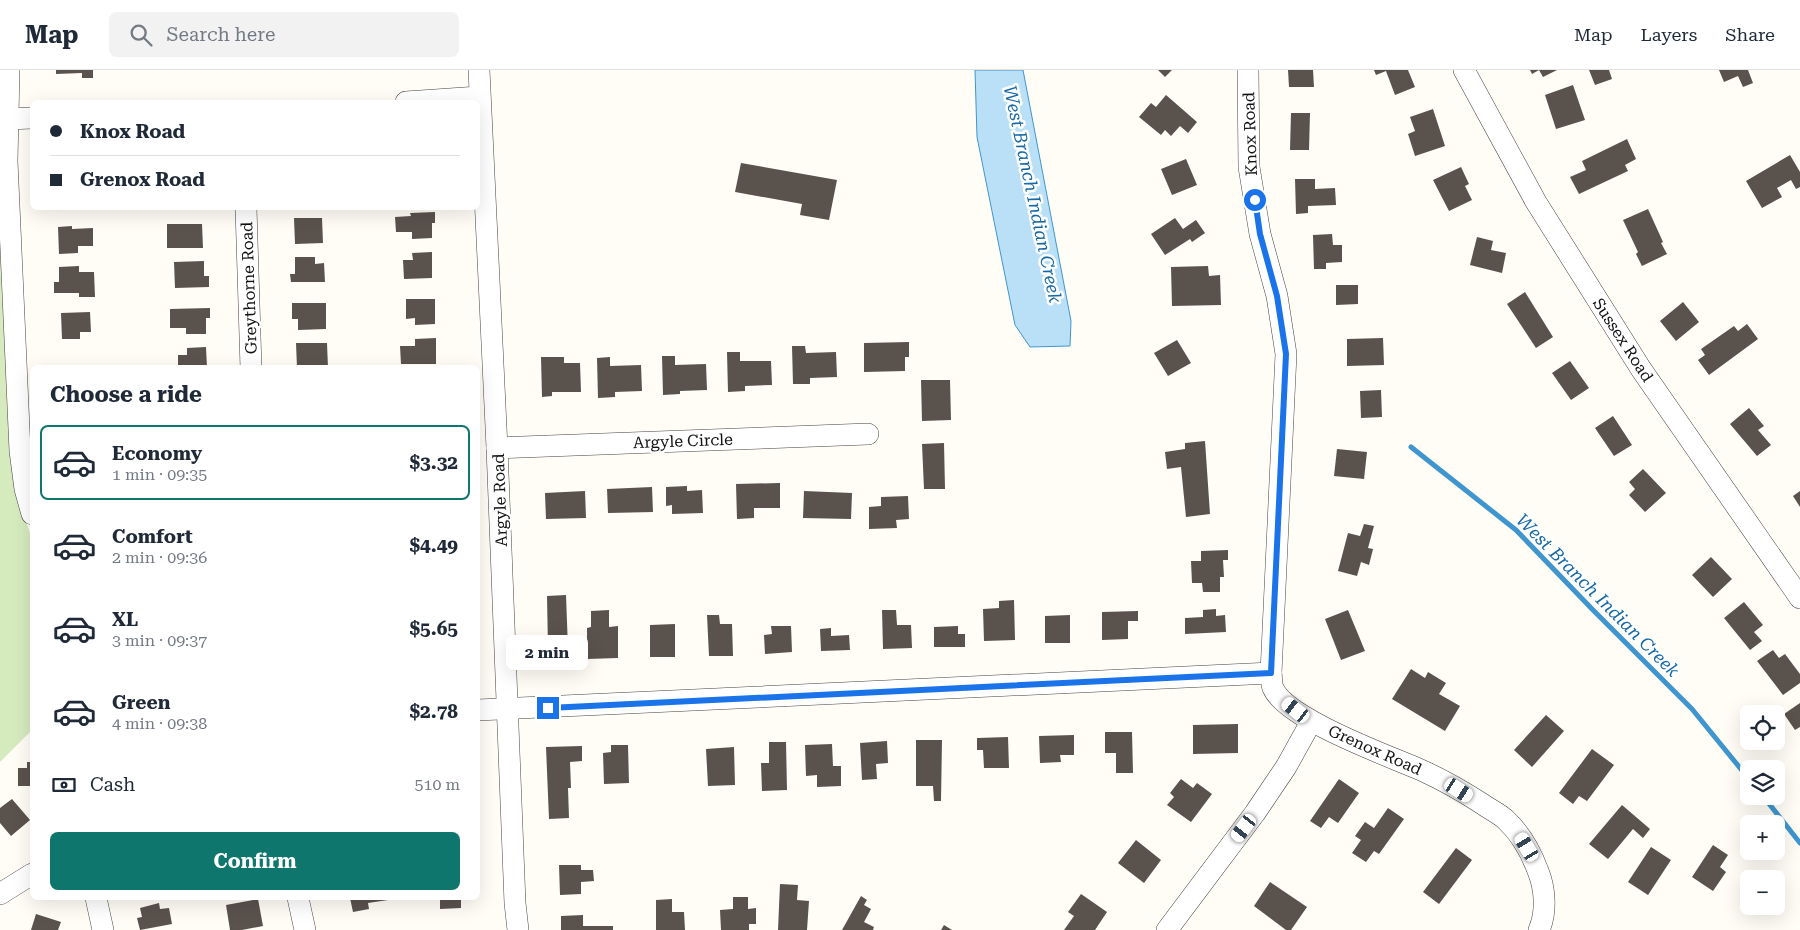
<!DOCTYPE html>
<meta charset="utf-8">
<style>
:root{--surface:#fff;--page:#f2f2f3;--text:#1f2937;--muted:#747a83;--line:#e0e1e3;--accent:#0f766e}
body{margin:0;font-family:"Roboto Serif",serif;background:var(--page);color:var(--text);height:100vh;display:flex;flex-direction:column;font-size:19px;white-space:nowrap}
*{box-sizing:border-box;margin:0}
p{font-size:16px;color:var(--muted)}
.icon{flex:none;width:28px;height:28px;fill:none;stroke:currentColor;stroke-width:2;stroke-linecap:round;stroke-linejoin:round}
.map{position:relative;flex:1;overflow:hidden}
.side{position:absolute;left:30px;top:295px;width:450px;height:535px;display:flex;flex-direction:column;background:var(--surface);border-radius:8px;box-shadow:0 5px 20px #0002}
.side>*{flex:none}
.hud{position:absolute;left:30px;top:30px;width:450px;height:110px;border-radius:8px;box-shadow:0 5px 20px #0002;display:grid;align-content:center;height:110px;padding:0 20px;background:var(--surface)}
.fabs{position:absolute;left:1740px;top:635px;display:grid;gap:10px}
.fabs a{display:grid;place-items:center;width:45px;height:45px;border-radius:8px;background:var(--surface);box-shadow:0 5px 20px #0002;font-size:25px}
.end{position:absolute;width:22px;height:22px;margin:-11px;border:6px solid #1a73e8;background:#fff;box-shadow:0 0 0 2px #fff}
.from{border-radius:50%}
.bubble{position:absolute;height:35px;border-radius:8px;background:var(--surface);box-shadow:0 5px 20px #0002;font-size:16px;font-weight:700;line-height:35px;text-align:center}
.car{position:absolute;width:15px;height:30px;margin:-15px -8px;border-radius:6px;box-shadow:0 0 4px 1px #0007;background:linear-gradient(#fff 24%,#345 0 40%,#fff 0 76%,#345 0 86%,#fff 0)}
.hud b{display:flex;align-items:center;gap:18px;height:48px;font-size:19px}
.hud b+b{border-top:1px solid var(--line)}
.hud i{width:12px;height:12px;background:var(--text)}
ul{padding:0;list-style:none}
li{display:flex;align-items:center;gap:15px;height:75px;margin:0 10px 8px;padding:0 10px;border:2px solid transparent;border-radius:8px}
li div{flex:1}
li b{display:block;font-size:19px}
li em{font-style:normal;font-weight:700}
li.on{border-color:var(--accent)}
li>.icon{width:45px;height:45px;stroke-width:1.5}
h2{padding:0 20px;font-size:22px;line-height:60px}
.pay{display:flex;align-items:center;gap:12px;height:55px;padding:0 20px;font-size:19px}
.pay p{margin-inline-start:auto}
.action{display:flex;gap:10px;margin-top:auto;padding:10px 20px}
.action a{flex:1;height:58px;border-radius:8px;background:var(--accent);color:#fff;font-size:20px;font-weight:700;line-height:58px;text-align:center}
header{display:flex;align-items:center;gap:30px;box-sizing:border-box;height:70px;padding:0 25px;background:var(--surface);border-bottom:1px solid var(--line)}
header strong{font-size:24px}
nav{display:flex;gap:28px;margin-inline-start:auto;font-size:18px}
.search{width:350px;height:45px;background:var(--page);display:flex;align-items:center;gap:12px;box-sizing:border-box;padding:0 18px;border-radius:8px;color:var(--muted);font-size:19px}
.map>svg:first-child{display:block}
.green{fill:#d5ebbd}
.water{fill:#b9e0f7;stroke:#3f96cf}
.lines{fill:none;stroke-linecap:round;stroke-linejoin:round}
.stream{stroke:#3f96cf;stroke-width:5}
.building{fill:#5a524d}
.minor-casing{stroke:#444;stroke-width:22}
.minor{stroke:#fff;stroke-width:21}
.route{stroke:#1a73e8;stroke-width:6}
.labels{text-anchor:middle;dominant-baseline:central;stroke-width:5;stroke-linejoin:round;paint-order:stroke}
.street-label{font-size:16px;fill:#111;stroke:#fff}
.water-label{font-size:18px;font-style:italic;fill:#1768a6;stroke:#fff}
</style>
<header>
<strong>Map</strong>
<div class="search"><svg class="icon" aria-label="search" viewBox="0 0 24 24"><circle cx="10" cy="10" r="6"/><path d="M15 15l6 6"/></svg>Search here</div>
<nav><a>Map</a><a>Layers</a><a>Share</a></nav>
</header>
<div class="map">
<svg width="1800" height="860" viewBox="0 0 1800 860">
<rect width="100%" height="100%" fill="#fffdf5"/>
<polygon class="green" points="0,123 21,437 32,469 32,660 0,692"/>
<polygon class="water" points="975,0 1023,0 1071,251 1070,276 1030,277 1015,255 977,67"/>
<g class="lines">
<g class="stream">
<polyline points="1411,377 1516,460 1593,540 1692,639 1749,709"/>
<polyline points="1763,726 1800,773"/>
</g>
</g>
<g class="building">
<polygon points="56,0 93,0 93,8 82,8 82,3 56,4"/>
<polygon points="1158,0 1172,0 1165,7"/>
<polygon points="1288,0 1313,0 1314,17 1289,17"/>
<polygon points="1374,0 1408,0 1415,17 1395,25 1386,1 1376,5"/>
<polygon points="1530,0 1557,0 1543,7 1539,0 1532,4"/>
<polygon points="1589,0 1609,0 1612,9 1595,15"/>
<polygon points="1719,0 1748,0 1753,13 1743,17 1738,6 1724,12"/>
<polygon points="1573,15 1585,50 1556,59 1545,25"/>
<polygon points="1166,25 1197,52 1188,63 1180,56 1171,66 1165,60 1161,65 1139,47 1151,33 1156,37"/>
<polygon points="1433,39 1445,76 1415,86 1408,64 1415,61 1410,47"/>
<polygon points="1291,43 1310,43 1309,80 1290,80"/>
<polygon points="1627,69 1636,89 1625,95 1628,101 1579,124 1570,107 1586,100 1582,91"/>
<polygon points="1790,85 1800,102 1800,117 1796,119 1791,110 1777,118 1782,127 1762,138 1746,111"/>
<polygon points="1186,89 1197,115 1172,125 1161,99"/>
<polygon points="741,93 837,110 829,150 800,145 802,134 735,122"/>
<polygon points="1461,97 1469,114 1465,116 1472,130 1449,141 1433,110"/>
<polygon points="1295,109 1315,109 1315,119 1335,118 1336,135 1308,136 1308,143 1296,144"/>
<polygon points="1648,139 1663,172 1661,173 1667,184 1642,196 1636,184 1638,182 1623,150"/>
<polygon points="435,142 435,153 432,153 432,168 412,169 412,162 396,162 395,147 411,146 410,143"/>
<polygon points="294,148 322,148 323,173 295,174"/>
<polygon points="1175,148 1183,159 1196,150 1205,163 1192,172 1190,169 1165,185 1151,164"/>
<polygon points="167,154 202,154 203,178 167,178"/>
<polygon points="72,156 72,159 93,158 93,176 78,176 78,183 59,184 58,157"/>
<polygon points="1332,164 1333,175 1342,175 1342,192 1326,193 1326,199 1314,199 1313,165"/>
<polygon points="1477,167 1493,171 1491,180 1506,183 1502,203 1470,195"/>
<polygon points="432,182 432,208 404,209 403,190 413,190 412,183"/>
<polygon points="295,187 315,187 315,194 324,193 325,212 291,212 290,204 295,204"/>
<polygon points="204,191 204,206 209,206 209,217 175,218 174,192"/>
<polygon points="79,196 79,202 94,202 95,227 79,227 79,223 54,223 54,212 59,212 59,197"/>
<polygon points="1208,196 1209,206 1220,205 1221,235 1172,236 1171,197"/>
<polygon points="1336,215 1358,215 1358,234 1336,235"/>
<polygon points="1525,222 1553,267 1536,278 1507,234"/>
<polygon points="406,229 435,229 435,254 415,255 415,248 406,249"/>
<polygon points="1683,232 1699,252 1676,271 1660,251"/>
<polygon points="292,233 326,233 326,259 298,260 298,249 292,249"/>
<polygon points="210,238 210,248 206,248 206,264 186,264 186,258 170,258 170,239"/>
<polygon points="90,242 91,262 80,262 80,269 62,269 61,243"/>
<polygon points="1747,254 1758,269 1709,305 1698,290 1705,285 1701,279 1734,256 1738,261"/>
<polygon points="436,268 436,294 401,294 400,276 415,276 415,269"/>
<polygon points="1383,268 1384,295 1347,296 1347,269"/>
<polygon points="1177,270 1191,293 1168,306 1154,283"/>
<polygon points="909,272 909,287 905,287 905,301 864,302 864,273"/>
<polygon points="296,273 327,273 328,298 297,298"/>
<polygon points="792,276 805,276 806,283 836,282 837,307 810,308 810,314 793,314"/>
<polygon points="206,277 207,298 178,298 178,285 187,285 187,278"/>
<polygon points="727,282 740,282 740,291 771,291 772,315 745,316 745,321 728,322"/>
<polygon points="662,286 675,286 675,295 706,294 707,320 680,321 680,324 663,325"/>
<polygon points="541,287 564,287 564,293 580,293 581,322 552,322 552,326 542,327"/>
<polygon points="610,287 610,296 641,295 642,321 615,322 615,327 598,328 597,288"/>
<polygon points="1570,291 1589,318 1571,330 1552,303"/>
<polygon points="921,310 950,310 951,350 922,351"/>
<polygon points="1381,320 1382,347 1361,348 1360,321"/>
<polygon points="1749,338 1764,356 1758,360 1771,375 1757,386 1730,354"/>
<polygon points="1613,346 1632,375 1614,386 1595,358"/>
<polygon points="1205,371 1210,444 1186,447 1181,397 1167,399 1165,382 1185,379 1185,373"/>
<polygon points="944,373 945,419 924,419 922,374"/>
<polygon points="1337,379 1367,382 1364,409 1334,406"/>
<polygon points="1643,399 1666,423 1645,442 1629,425 1635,419 1629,412"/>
<polygon points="780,413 780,438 754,438 754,448 737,449 736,414"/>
<polygon points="687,416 687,421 702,420 703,443 672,444 672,435 666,436 666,417"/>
<polygon points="652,417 653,442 608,443 607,419"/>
<polygon points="585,421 586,448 546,449 545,423"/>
<polygon points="804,421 852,423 851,449 803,448"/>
<polygon points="1800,421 1800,437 1793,426"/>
<polygon points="908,426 909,449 896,450 897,458 869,459 869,437 881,436 881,427"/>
<polygon points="1364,454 1374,456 1368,478 1373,479 1369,495 1361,492 1357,506 1338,501 1348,463 1360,466"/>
<polygon points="1228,480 1228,490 1223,490 1224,507 1220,507 1220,522 1203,522 1202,513 1192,513 1191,491 1201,491 1201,481"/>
<polygon points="1711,487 1732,509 1713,527 1692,505"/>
<polygon points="566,525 568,579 548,579 547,526"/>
<polygon points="1014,530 1015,570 984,571 983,539 999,538 999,531"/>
<polygon points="1744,532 1763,555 1754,562 1762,571 1750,580 1724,548"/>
<polygon points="1216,539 1216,546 1225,545 1226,562 1185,564 1185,548 1203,547 1203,540"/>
<polygon points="609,540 609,557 618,556 618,588 587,589 587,558 591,557 591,541"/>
<polygon points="882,540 896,540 897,555 911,555 912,578 883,579"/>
<polygon points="1348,540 1365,581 1341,590 1325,549"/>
<polygon points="1138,541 1138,551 1128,551 1128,569 1102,570 1102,542"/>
<polygon points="707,545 719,545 720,554 732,554 733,586 709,586"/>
<polygon points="1070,545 1070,573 1045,573 1045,546"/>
<polygon points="675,554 675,587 650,587 650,555"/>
<polygon points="771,556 791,556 792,582 765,584 764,565 772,564"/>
<polygon points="958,556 958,564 965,564 965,577 934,577 934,557"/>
<polygon points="831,558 831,566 849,565 850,580 821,581 820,559"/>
<polygon points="1773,580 1779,588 1785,584 1800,604 1800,613 1783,625 1757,591"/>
<polygon points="1411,599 1425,608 1428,602 1446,613 1439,624 1460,636 1445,661 1392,629"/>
<polygon points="1800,633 1800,657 1795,660 1784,644"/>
<polygon points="1546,645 1564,661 1532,697 1514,680"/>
<polygon points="1238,654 1238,683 1193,684 1193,655"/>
<polygon points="1105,662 1132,662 1133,703 1116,703 1116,683 1105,683"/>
<polygon points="1074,665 1074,685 1060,685 1061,692 1040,693 1039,666"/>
<polygon points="1008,667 1009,698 984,698 983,680 977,680 977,668"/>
<polygon points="916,670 942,670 941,731 934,731 933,716 916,716"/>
<polygon points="887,671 888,693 876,694 877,709 862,710 860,673"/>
<polygon points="769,672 786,672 787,720 762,721 761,693 769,693"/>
<polygon points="832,674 833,696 841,696 841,716 817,717 817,705 806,706 805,675"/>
<polygon points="611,675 628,675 629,713 604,714 603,683 611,682"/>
<polygon points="582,676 582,691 570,692 571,718 568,718 569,748 549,749 546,677"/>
<polygon points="734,677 735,715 708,716 706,679"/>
<polygon points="1592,679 1614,695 1587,731 1579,726 1573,734 1559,723"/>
<polygon points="27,692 32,692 32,716 18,716 18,698 27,698"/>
<polygon points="1181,709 1193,718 1197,713 1212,724 1191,752 1167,735 1174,727 1170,723"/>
<polygon points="1339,709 1359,723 1338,753 1329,747 1321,758 1310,751"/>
<polygon points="12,729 30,750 11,766 0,753 0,738"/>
<polygon points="1622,735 1650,759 1643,768 1633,759 1608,789 1589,774"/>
<polygon points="1388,738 1404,749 1379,784 1374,781 1366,792 1352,783 1361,770 1355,766 1365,752 1374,758"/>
<polygon points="1136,770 1161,790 1144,813 1118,793"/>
<polygon points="1713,775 1728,785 1720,797 1726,802 1713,821 1692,807"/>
<polygon points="1651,777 1671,790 1648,825 1628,812"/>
<polygon points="1456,778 1472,790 1439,834 1423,822"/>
<polygon points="559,795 581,795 581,800 593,800 594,811 581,812 581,824 560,825"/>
<polygon points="1270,812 1307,837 1291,860 1286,860 1254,836"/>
<polygon points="780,814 798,815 797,830 809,831 807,860 778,860"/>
<polygon points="1081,824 1107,842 1095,860 1064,860 1074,846 1068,842"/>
<polygon points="861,826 867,830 864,835 871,839 864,852 874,857 873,860 842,860"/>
<polygon points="733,827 748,827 748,839 756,838 756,854 749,854 749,860 721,860 720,840 733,839"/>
<polygon points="350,828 387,828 388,830 368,833 369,839 353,842"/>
<polygon points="440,828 461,828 461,838 440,839"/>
<polygon points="258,829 263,856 242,860 230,860 226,835"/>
<polygon points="672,829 672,842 684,842 685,860 656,860 656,830"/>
<polygon points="159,833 160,839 169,838 172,854 140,860 137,848 142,847 140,838"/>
<polygon points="36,844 61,852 58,860 31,860"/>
<polygon points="583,845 583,856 613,856 613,860 561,860 561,846"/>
<polygon points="944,855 952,860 941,860"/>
</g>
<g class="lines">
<defs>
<g id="minor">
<polyline points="9,0 7,91 20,381 25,419 32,444"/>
<polyline points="479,0 497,378 515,833 518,860"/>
<polyline points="1248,0 1249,97 1260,164 1277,226 1286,284 1271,603"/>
<polyline points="1464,0 1536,132 1641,299 1800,528"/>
<polyline points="406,32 479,27"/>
<polyline points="7,49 32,48"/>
<polyline points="246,138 251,298"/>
<polyline points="497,378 868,364"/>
<path d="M478,640L1271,603C1272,608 1271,614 1273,618C1286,649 1389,686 1421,700C1443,710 1464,722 1484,735C1491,740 1500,744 1506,750C1521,764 1531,782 1538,801C1545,818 1547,842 1539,860"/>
<polyline points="0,824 32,804"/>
<polyline points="96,828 103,860"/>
<polyline points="298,828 305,860"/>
<polyline points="1167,860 1255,743 1286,697 1311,652"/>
</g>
</defs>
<use href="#minor" class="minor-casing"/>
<use href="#minor" class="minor"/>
</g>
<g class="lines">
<polyline class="route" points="548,638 1271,603 1286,284 1277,226 1260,164 1255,130"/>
</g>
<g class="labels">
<g class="street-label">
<text transform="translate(1250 64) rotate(-92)">Knox Road</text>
<text transform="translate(249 218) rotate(-92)">Greythorne Road</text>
<text transform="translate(1623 270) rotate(57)">Sussex Road</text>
<text transform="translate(683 371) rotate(-2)">Argyle Circle</text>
<text transform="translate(500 430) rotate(-92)">Argyle Road</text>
<text transform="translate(1375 680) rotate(24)">Grenox Road</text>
</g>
<g class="water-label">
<text transform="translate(1033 124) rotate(78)">West Branch Indian Creek</text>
<text transform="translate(1598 525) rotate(45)">West Branch Indian Creek</text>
</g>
</g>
</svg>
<div class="fabs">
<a><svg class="icon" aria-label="locate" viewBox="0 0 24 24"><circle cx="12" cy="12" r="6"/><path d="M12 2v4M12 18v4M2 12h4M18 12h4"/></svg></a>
<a><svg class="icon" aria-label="layers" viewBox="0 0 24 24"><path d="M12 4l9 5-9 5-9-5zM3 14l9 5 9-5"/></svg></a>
<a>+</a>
<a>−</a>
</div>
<i class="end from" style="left:1255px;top:130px"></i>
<i class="end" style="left:548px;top:638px"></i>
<div class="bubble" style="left:506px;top:565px;width:82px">2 min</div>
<i class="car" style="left:1296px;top:640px;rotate:308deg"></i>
<i class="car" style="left:1459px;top:720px;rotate:123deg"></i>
<i class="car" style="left:1244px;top:758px;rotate:217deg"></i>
<i class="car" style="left:1527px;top:777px;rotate:329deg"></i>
<div class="hud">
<b><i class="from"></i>Knox Road</b>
<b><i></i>Grenox Road</b>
</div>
<section class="side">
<h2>Choose a ride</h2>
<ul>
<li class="on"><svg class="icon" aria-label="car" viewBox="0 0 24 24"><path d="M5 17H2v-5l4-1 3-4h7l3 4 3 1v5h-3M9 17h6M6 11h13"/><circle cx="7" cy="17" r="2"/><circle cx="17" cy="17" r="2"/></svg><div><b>Economy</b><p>1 min · 09:35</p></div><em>$3.32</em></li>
<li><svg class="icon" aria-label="car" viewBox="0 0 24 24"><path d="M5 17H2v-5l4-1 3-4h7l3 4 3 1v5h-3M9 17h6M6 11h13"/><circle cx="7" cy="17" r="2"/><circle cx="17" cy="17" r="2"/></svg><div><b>Comfort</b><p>2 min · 09:36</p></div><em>$4.49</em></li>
<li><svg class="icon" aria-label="car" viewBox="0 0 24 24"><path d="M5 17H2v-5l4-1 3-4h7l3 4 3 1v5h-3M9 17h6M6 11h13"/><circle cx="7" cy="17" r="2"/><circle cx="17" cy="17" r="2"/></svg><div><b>XL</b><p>3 min · 09:37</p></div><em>$5.65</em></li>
<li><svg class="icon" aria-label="car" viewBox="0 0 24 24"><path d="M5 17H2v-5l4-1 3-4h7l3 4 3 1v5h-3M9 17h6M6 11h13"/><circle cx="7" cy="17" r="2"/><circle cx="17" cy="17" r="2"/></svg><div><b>Green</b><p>4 min · 09:38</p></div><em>$2.78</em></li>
</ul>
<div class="pay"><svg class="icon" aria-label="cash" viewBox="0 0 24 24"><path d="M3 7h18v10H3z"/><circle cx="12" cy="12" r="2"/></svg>Cash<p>510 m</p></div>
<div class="action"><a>Confirm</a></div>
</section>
</div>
